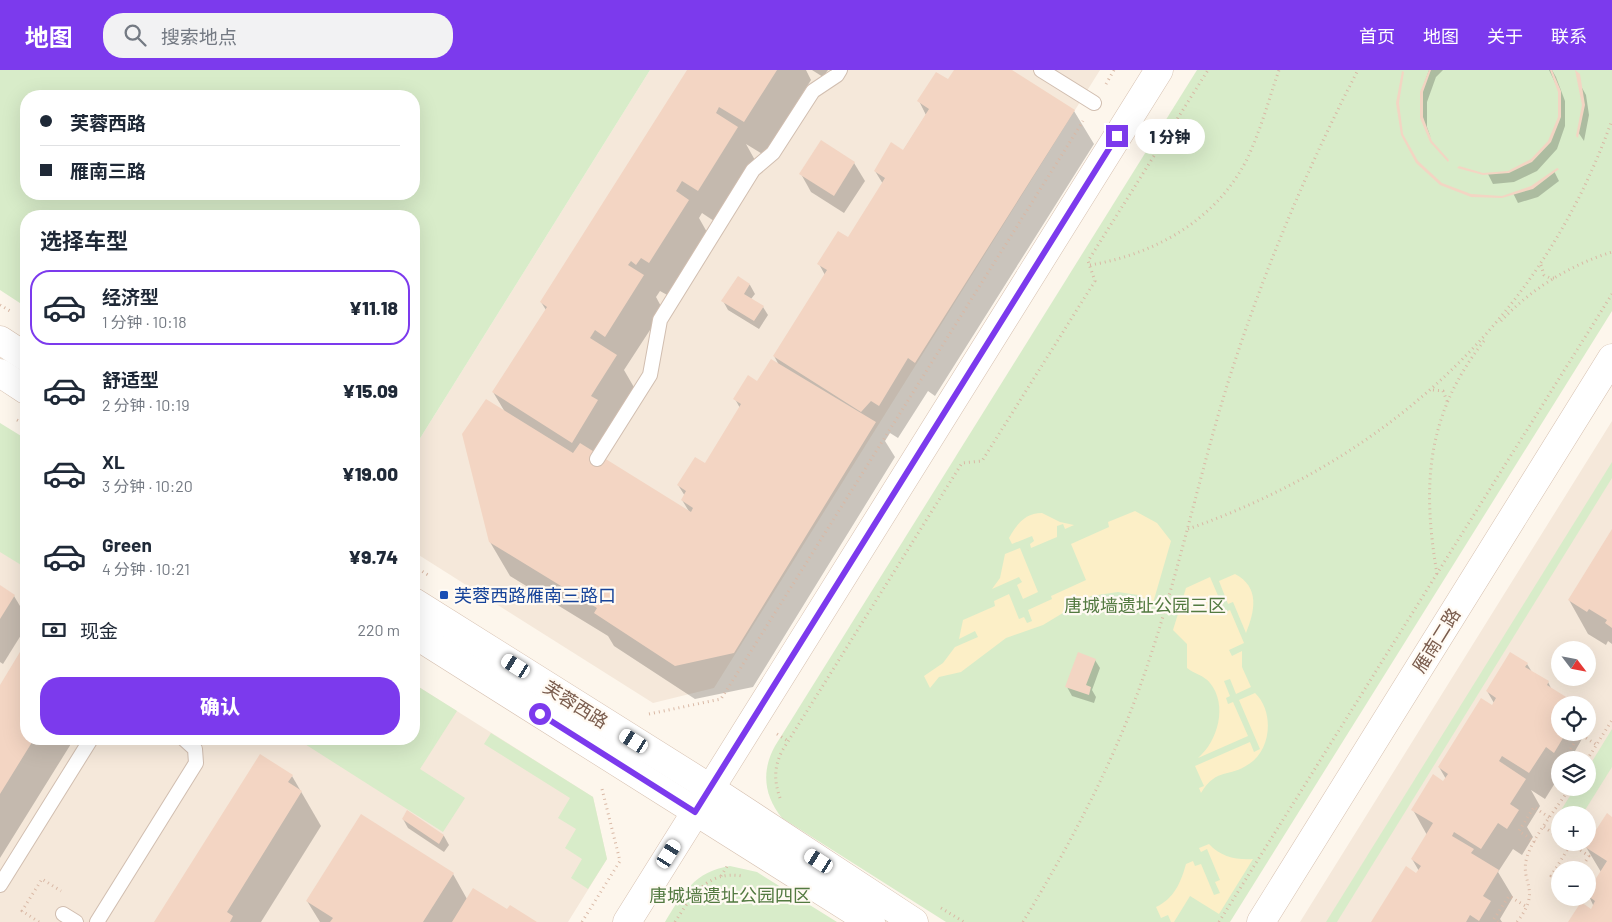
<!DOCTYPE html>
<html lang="zh">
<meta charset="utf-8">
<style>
:root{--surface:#fff;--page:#f2f2f3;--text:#1f2937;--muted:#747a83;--line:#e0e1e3;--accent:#7c3aed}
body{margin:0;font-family:Barlow,"Noto Sans SC",sans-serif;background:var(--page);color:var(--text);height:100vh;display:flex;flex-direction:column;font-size:19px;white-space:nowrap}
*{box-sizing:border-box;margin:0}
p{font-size:16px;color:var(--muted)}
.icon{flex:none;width:28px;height:28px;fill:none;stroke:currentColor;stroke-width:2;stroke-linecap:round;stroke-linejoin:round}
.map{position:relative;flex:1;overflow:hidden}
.drawer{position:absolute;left:20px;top:140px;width:400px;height:535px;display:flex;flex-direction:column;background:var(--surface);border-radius:20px;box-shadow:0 5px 20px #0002}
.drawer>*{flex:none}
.hud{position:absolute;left:20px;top:20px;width:400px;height:110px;border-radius:20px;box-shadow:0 5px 20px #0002;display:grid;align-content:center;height:110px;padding:0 20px;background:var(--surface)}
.needle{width:32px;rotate:122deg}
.controls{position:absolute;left:1551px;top:571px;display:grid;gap:10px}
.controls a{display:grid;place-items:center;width:45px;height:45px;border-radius:50%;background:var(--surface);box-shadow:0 5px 20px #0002;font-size:25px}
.end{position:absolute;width:22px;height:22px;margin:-11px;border:6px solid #7c3aed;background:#fff;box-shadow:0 0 0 2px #fff}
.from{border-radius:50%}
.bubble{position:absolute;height:35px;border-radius:18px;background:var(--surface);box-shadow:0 5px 20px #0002;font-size:16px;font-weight:800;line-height:35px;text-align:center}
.car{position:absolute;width:15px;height:30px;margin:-15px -8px;border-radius:6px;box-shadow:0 0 4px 1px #0007;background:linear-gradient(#fff 24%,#345 0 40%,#fff 0 76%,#345 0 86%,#fff 0)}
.hud b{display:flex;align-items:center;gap:18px;height:48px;font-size:19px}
.hud b+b{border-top:1px solid var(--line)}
.hud i{width:12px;height:12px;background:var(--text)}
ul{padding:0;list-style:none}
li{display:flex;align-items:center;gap:15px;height:75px;margin:0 10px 8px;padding:0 10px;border:2px solid transparent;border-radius:20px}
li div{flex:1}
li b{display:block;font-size:19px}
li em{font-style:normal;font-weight:800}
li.selected{border-color:var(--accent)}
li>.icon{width:45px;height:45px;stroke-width:1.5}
h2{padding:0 20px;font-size:22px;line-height:60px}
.pay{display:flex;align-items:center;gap:12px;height:55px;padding:0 20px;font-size:19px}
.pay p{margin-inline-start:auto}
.action{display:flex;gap:10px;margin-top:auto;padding:10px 20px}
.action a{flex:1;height:58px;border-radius:20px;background:var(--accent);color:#fff;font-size:20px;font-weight:800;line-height:58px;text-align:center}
header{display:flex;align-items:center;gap:30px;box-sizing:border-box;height:70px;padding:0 25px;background:var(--accent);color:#fff}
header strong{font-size:24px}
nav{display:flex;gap:28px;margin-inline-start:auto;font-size:18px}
.search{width:350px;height:45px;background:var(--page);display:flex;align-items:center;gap:12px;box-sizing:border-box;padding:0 18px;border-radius:20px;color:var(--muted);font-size:19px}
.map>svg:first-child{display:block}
.residential{fill:#f5e8da;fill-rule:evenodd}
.green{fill:#d8ecc9;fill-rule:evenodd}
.sand{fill:#fcefc7}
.shadow{fill:#0003}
.building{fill:#f3d5c3}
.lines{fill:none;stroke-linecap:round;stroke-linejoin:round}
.lane-casing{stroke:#d1beb0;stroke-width:16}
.secondary-casing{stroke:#d6c0b0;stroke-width:29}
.path{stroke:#d9b8a5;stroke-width:3;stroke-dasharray:1 4;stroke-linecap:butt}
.lane{stroke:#fff;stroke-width:14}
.secondary{stroke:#fff;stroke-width:28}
.route{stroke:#7c3aed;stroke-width:6}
.transit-dot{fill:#1a4fb4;stroke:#fffaf3;stroke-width:2}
.labels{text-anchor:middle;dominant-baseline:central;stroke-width:4.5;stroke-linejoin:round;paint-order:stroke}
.transit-label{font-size:18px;fill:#164399;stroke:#fffaf3;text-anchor:start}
.park-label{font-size:18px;fill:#537a41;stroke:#fffaf3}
.street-label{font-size:18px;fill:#7a5c4d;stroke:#fffaf3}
</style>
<header>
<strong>地图</strong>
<div class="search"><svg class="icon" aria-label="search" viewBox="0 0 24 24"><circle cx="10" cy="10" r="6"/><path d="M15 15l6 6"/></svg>搜索地点</div>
<nav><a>首页</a><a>地图</a><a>关于</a><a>联系</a></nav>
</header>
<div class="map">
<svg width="1612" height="852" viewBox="0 0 1612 852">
<rect width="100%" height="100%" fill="#fdf6ec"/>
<g class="residential">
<polygon points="650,0 1100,0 714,618 653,633 414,482 414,378"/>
<path d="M1612,351V852H1300ZM1560,580H1588V608H1560ZM1560,635H1588V662H1560ZM1560,690H1588V718H1560ZM1560,745H1588V772H1560ZM1560,800H1588V828H1560Z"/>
<polygon points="0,481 26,498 26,669 414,669 414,614 593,727 607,789 568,852 0,852"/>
</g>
<g class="green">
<path d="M0,0H650L414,378V146H26V237L0,220ZM26,26H414V124H26Z"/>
<path d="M1197,0H1612V241L1230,852H946L782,748C764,726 761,701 775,676Z"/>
<polygon points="0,353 26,369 26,498 0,482"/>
<polygon points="1612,392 1612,408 1337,852 1326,852"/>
<polygon points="414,614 457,641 420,699 465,728 443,762 297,669 414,669"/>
<polygon points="1612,659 1612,697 1582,745 1560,745 1560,761 1551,756 1575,718 1588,718 1588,698"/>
<polygon points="491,663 593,727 607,789 588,819 571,808 582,789 565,778 576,759 558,748 570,728 484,674"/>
<path d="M730,796L757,802L837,852H665C682,824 695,801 730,796Z"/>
</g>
<g class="sand">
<polygon points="1135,441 1157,453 1171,471 1153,533 1138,525 1118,522 1091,526 1043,555 1006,568 961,602 939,607 930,618 924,606 943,593 955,577 978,567 975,561 959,569 963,550 995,536 994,531 1009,524 1019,549 1024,547 1027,553 1032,551 1028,540 1052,529 1051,526 1086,510 1071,474 1109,457 1108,452"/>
<path d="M1042,443L1060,452L1074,455L1065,459L1063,454L1057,456V467L1031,478L1030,474L1034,471L1032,466L1012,474L1009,468C1017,454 1025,443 1042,443Z"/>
<polygon points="1020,478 1038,522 1023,529 1017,515 1022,512 1019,507 992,519 1000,508 1005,484"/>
<path d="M1235,504C1260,517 1255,541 1246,563L1233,532L1228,534L1219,511Z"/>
<path d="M1210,507L1225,542L1230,540L1244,573L1229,580L1232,586L1242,581V597L1251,617L1236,624L1230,609L1224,611L1230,626L1226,628L1228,634L1233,632L1248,666L1198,688C1218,671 1228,635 1210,613C1204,605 1194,604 1187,598V574L1173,560L1186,518Z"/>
<path d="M1255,623C1274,641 1272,679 1249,694C1229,708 1217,697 1201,723L1199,718L1204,716L1195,696L1250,672L1254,682L1260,679L1239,630Z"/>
<path d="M1209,774C1221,787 1236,790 1253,789L1219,844L1190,826L1174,852H1171L1168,845L1161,848L1156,837C1174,829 1181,812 1186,794L1193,791L1195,796L1201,794L1214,825L1220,823L1215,812L1220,810L1207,779L1201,782L1199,778Z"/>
</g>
<g class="shadow">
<polygon points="688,0 806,0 811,10 764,85 746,74 756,92 717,153 702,143 699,148 708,164 669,226 660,221 656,227 663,240 624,300 635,319 602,388 690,443 682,430 685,426 678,415 705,395 740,338 735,329 779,295 774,286 825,205 819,194 848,169 883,114 875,101 903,81 926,45 919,31 948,11 955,0 1010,0 1074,41 1094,74 935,326 928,321 898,368 890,363 885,371 895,387 753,617 695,629 614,576 608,566 510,506 490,472 505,342 493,322 546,240 541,232"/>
<polygon points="812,0 828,0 823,7"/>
<polygon points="1429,0 1443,0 1436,7 1427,32 1427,57 1431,68 1422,48 1421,22"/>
<polygon points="1549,0 1552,0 1556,7 1565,31 1565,56 1557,79 1537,101 1514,112 1493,114 1488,104 1509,102 1532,90 1550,72 1559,47 1559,21"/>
<polygon points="1581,16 1586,25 1589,45 1584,71 1578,62 1583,35"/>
<polygon points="854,93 865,111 844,143 811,122 801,104"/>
<polygon points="1554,101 1559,111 1538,127 1518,133 1513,123 1532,117"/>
<polygon points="738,208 750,215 755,224 751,229 763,237 768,245 759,259 728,240 723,231"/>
<polygon points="1612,462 1612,574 1608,571 1606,575 1588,564 1569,530"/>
<polygon points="0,517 14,526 26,546 26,557 3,594 0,592"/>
<polygon points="26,574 26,669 74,669 0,788 0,617"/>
<polygon points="1095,590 1100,598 1092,620 1096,627 1094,633 1072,626 1067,617"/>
<polygon points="1527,594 1532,602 1548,612 1552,620 1574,635 1560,635 1560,662 1586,662 1575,681 1580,690 1560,690 1560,705 1545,729 1531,720 1540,736 1527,757 1533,767 1522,785 1513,779 1498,802 1513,827 1500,849 1502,852 1372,852 1419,801 1412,789 1427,765 1413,740 1444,713 1446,709 1439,697 1492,637 1494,633 1487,621"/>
<polygon points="292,706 321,756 261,852 156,852"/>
<polygon points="408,742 444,766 449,775 444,782 408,758 403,749"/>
<polygon points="1612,748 1612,852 1570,852 1591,840 1594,837 1588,824 1601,802 1586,777"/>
<polygon points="453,804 467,829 508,840 535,852 320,852 307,831"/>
</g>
<g class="building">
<polygon points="687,0 777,0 744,52 719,37 716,43 738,57 698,121 682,111 676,121 689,130 649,193 641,188 636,195 631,191 628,195 644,205 605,267 595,260 590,268 617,285 591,326 598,330 572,373 492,322 547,237 540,232"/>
<polygon points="954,0 1012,0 1075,40 915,293 908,288 879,336 871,331 861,342 773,286 827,200 817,194 838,161 848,167 885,108 874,101 891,72 903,80 929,39 917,31 936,2 948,9"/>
<polygon points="1429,0 1431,0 1423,22 1423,47 1432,71 1449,90 1448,92 1430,72 1420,48 1420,22"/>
<polygon points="1550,0 1552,0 1561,21 1561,47 1551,72 1532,92 1509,103 1483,105 1457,98 1459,96 1483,103 1508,101 1531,89 1548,71 1558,47 1558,22"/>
<polygon points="1575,0 1580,4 1585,35 1578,68 1576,66 1582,35"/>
<polygon points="1402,1 1404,2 1399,33 1403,64 1418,91 1442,113 1471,124 1502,126 1531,116 1557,98 1559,99 1533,119 1502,128 1471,127 1440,115 1416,93 1401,65 1396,33"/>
<polygon points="821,70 855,92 834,126 799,104"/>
<polygon points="738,206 750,214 744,224 764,236 754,251 721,231"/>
<polygon points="771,289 876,352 734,583 675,596 594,543 597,538 489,472 462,364 486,329 573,383 580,373 691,442 693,438 681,430 686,421 677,415 695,387 705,393 741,334 733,329 748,305 757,311"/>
<polygon points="1612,459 1612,558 1605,553 1607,550 1589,539 1587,542 1568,530"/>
<polygon points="0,515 15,525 0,549"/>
<polygon points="26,572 26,669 34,669 0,724 0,615"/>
<polygon points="1078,582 1096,589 1086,615 1091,617 1089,625 1065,617"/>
<polygon points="1510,582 1528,593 1525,597 1549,611 1547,615 1574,632 1572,635 1560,635 1560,654 1558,658 1560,662 1566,663 1554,683 1546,677 1529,703 1502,686 1499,691 1526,709 1510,734 1519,740 1507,759 1498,753 1481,779 1454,762 1452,766 1474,779 1471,783 1499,800 1483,826 1491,831 1479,851 1470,845 1466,852 1371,852 1406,796 1416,803 1421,796 1411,789 1433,753 1411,740 1433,704 1443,711 1448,704 1438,697 1481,628 1492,635 1496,628 1486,621"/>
<polygon points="260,684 293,705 288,712 302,721 227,842 233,846 230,852 154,852"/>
<polygon points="407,740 444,765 439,774 402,749"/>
<polygon points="1607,743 1612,747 1612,852 1568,852 1581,832 1591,839 1595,831 1588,826 1588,821 1607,791 1585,777"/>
<polygon points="361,744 454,803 423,852 330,852 333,848 306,831"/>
<polygon points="473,818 507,839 510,835 537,852 452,852"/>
</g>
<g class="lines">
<defs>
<g id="lane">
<polyline points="1041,0 1094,33"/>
<polyline points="597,389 650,305 660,250 753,100 773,83 813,21 837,5 840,0"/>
<polyline points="0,815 91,669"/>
<polyline points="63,844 76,852"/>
<polyline points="97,852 196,693 195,679 184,669"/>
</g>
<g id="secondary">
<polyline points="0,270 26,287"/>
<polyline points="0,303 26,320"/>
<polyline points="414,532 710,718 914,852"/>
<polyline points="414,564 871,852"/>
<polyline points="627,852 1159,0"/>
<polyline points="1261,852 1612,288"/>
</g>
</defs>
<use href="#lane" class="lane-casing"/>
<use href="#secondary" class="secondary-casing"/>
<g class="path">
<polyline points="1106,14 1114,0"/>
<path d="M1090,195C1156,184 1218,149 1248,87C1261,59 1269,29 1279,0"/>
<polyline points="1541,195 1544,205 1550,208 1555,208"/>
<polyline points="0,235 10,241"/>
<path d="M1501,251C1531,219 1570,195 1612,182"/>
<polyline points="1433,320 1443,321 1447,331"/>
<polyline points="17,350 26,355"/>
<path d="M1188,459C1386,390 1541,250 1612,50"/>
<polyline points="414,496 428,505"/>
<path d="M1437,504C1422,415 1426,345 1484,271"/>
<polyline points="649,644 721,629 1083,51"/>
<polyline points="777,664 788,671"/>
<polyline points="1569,690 1565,688 1580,664 1597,675"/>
<polyline points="1587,690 1612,650"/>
<path d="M780,728C774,711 774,697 782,681L962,393L982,391L1095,211L1088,191L1208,0"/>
<polyline points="1544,757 1560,768"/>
<polyline points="1535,772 1519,761 1534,737 1550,748"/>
<polyline points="1568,772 1589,786 1580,800"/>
<polyline points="721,806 728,795"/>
<polyline points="1560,811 1551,806 1571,774"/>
<polyline points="941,838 964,852"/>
<polyline points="39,852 22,841 42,809 61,821"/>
<polyline points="582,852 620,791 602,719"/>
<path d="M675,852C691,827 707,800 742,806"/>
<path d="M1023,852C1066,781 1106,707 1135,630C1175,524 1196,414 1230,306C1264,201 1307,98 1358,0"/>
<polyline points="1219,852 1612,224"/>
<polyline points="1498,852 1494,849 1509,826 1527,837"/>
<path d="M1517,852C1543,819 1519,813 1527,787C1533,767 1558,736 1570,718"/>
</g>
<use href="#lane" class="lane"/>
<use href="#secondary" class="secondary"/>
</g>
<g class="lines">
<polyline class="route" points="540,644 695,742 1117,66"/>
</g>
<rect class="transit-dot" x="439" y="520" width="10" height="10" rx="2.5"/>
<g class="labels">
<g class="transit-label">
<text x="454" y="525">芙蓉西路雁南三路口</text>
</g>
<g class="park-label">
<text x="1145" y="535">唐城墙遗址公园三区</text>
<text x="730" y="825">唐城墙遗址公园四区</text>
</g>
<g class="street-label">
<text transform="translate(1436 570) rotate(-58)">雁南二路</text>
<text transform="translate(576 634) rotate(32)">芙蓉西路</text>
</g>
</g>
</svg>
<div class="controls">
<a><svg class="needle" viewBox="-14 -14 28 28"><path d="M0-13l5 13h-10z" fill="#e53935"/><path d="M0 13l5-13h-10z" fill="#747a83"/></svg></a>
<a><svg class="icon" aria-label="locate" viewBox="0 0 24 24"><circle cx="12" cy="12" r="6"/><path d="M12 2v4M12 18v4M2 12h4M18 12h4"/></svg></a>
<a><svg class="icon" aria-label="layers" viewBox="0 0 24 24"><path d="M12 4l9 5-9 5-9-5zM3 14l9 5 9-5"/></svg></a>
<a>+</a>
<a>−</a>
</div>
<i class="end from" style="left:540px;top:644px"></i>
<i class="end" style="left:1117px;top:66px"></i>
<div class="bubble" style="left:1135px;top:49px;width:70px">1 分钟</div>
<i class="car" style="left:516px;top:596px;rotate:302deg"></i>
<i class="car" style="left:634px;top:671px;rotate:302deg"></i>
<i class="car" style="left:669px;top:784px;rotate:32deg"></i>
<i class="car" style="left:819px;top:791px;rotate:303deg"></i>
<div class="hud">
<b><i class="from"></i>芙蓉西路</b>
<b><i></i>雁南三路</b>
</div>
<section class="drawer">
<h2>选择车型</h2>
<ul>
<li class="selected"><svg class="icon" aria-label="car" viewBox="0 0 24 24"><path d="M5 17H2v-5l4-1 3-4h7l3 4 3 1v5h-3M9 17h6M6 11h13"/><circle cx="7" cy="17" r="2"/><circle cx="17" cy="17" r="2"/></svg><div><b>经济型</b><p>1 分钟 · 10:18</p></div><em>¥11.18</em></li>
<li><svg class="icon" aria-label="car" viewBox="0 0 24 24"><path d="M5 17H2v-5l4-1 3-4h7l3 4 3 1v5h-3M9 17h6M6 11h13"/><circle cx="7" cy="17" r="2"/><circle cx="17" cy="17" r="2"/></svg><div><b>舒适型</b><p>2 分钟 · 10:19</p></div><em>¥15.09</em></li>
<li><svg class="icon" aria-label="car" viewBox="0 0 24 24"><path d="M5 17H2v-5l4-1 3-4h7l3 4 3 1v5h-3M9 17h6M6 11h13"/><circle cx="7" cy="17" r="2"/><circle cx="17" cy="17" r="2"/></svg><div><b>XL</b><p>3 分钟 · 10:20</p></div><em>¥19.00</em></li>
<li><svg class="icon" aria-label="car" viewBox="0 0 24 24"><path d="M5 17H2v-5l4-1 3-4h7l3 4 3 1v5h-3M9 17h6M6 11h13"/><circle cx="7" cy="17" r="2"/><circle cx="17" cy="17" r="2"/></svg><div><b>Green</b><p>4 分钟 · 10:21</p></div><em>¥9.74</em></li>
</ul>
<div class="pay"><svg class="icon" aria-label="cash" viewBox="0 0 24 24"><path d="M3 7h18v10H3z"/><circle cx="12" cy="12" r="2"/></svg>现金<p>220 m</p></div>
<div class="action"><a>确认</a></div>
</section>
</div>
